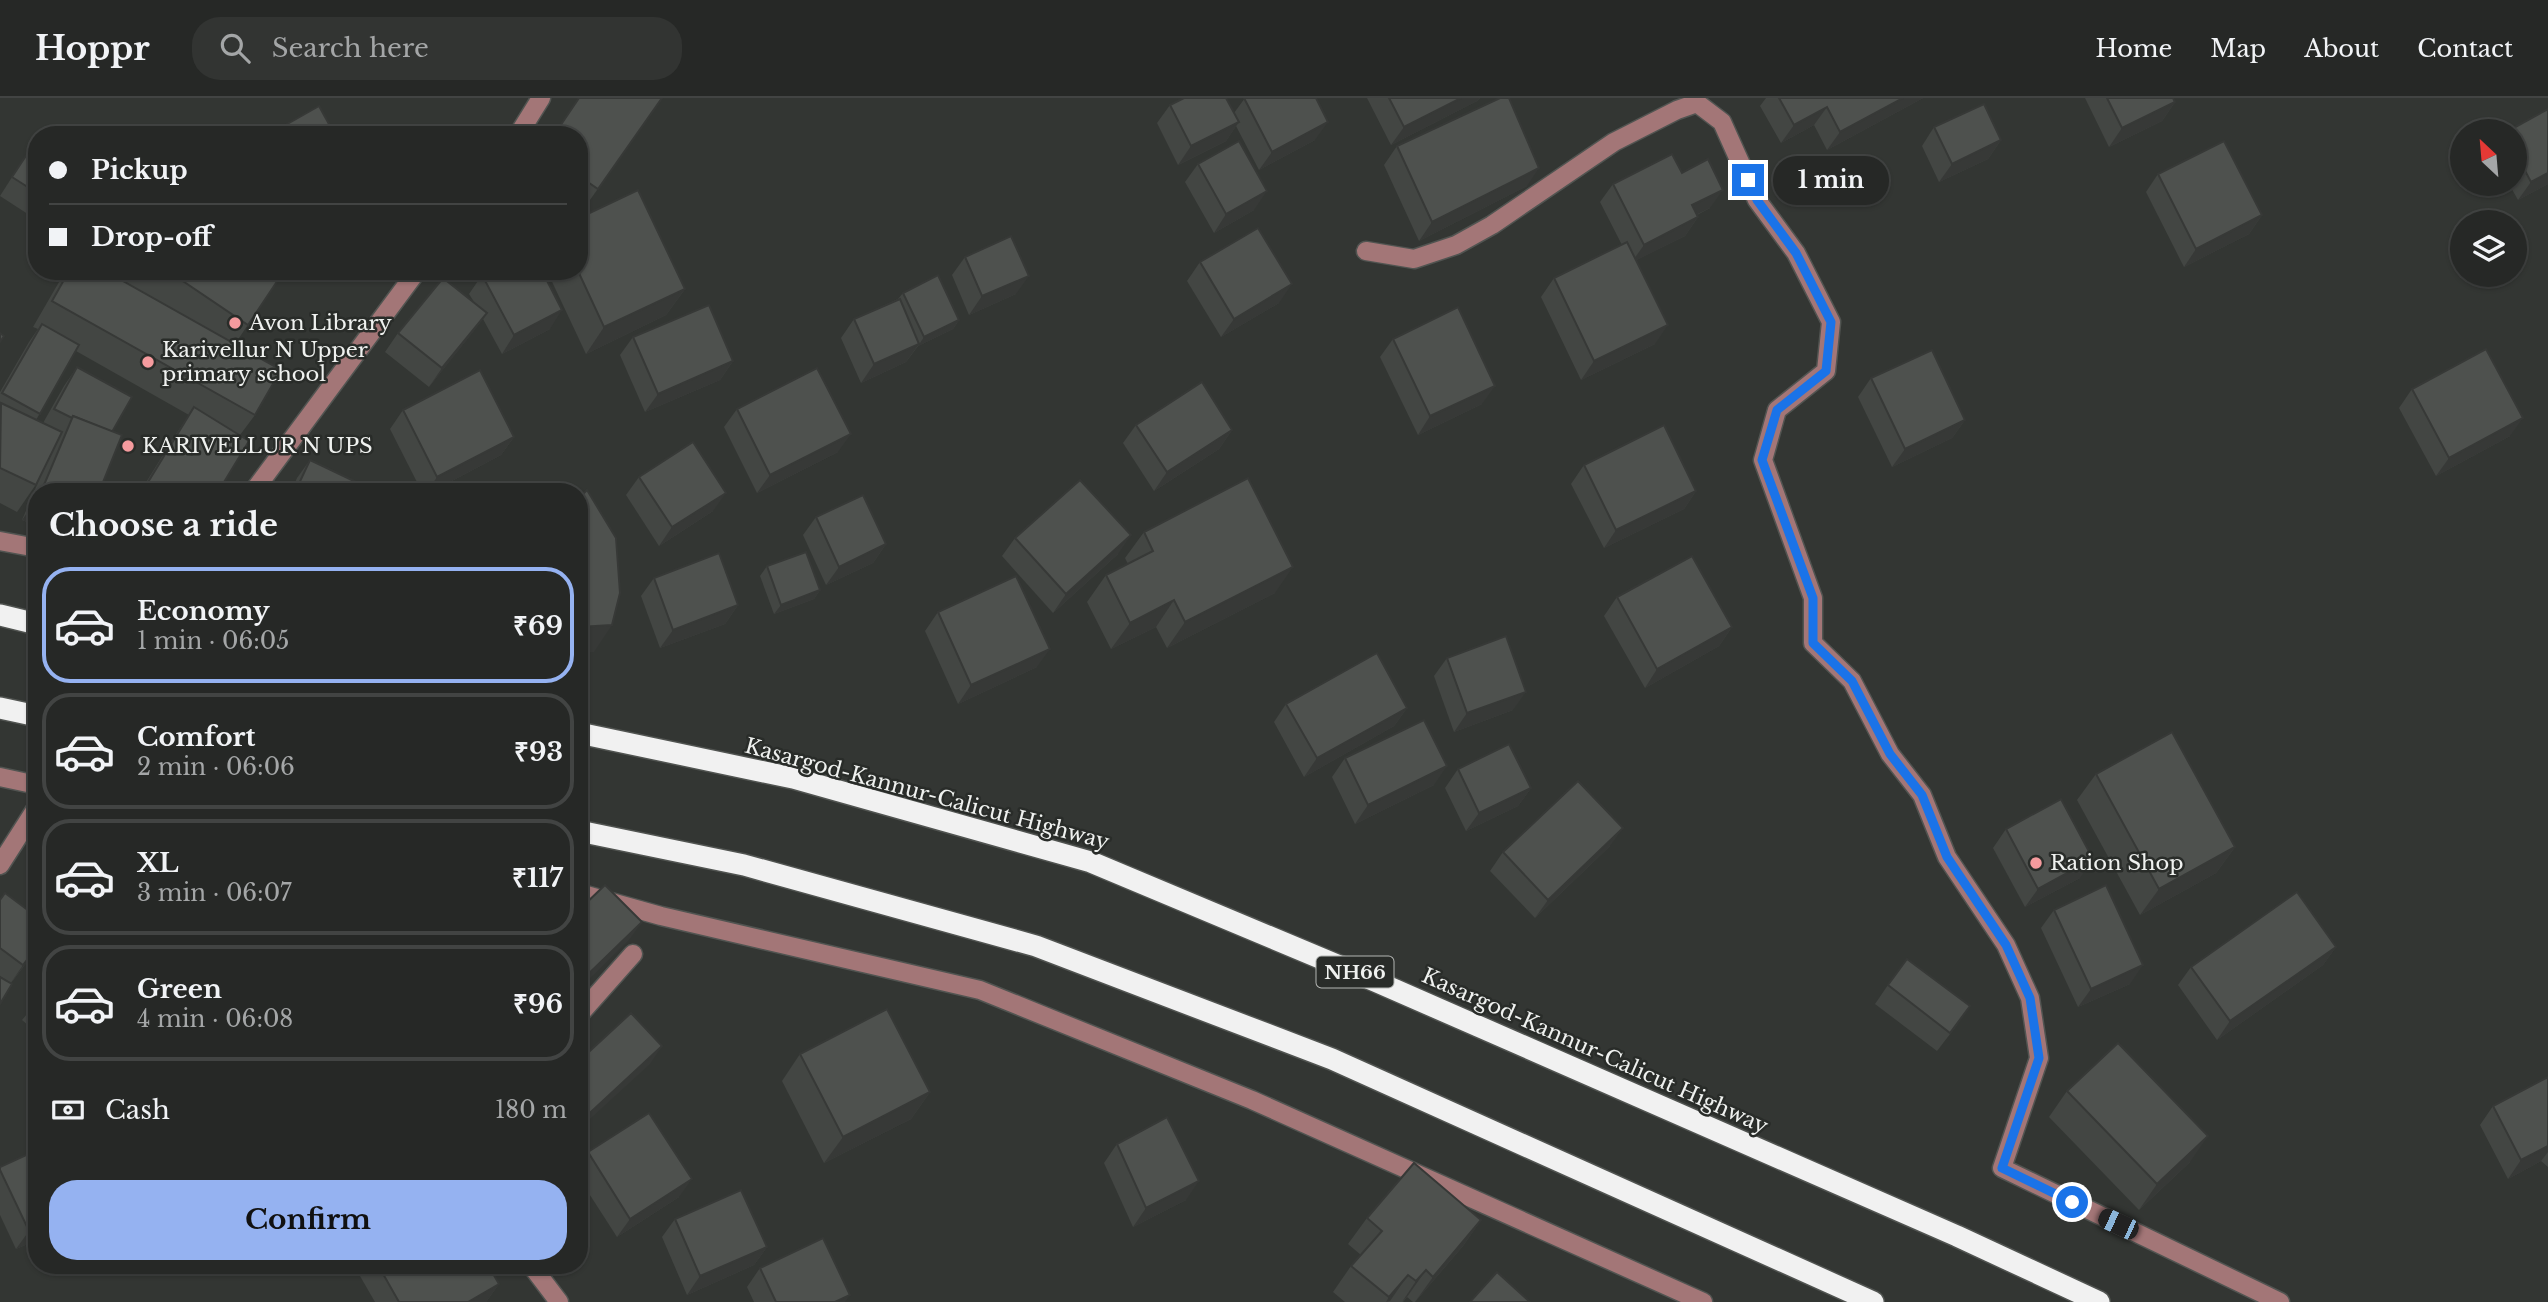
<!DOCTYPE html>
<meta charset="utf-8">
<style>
:root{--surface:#262826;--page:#323432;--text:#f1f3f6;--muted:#a4a6a7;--line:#424443;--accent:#95b2f1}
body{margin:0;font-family:"Libre Baskerville",serif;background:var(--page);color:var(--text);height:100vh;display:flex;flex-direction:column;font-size:26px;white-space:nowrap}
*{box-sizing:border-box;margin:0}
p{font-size:23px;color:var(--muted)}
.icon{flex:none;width:38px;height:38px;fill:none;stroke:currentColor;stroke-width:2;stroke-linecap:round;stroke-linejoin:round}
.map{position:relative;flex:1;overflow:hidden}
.side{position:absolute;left:28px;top:385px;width:560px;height:791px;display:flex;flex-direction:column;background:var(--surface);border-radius:28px;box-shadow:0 2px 5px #0004,0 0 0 2px var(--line)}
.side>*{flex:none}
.guide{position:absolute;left:28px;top:28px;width:560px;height:154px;border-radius:28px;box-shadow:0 2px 5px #0004,0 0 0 2px var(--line);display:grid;align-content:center;height:154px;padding:0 21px;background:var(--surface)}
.needle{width:46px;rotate:334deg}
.controls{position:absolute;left:2450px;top:21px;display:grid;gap:14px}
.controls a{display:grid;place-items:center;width:77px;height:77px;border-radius:50%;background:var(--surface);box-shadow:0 2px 5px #0004,0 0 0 2px var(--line);font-size:35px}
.end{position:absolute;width:32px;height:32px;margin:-16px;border:9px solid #1a73e8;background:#fff;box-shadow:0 0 0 4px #fff}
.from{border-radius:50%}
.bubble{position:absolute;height:49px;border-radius:24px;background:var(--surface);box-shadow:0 2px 5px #0004,0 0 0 2px var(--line);font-size:23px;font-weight:700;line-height:49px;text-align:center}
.car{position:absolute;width:21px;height:42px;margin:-21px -10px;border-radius:9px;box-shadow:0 0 5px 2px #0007;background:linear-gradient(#222 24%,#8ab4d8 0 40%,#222 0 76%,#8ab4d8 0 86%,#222 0)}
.guide b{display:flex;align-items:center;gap:24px;height:66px;font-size:26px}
.guide b+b{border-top:2px solid var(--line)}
.guide i{width:18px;height:18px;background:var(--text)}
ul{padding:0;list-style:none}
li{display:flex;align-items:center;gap:21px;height:116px;margin:0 14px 10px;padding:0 7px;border:4px solid var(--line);border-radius:28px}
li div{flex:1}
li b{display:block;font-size:26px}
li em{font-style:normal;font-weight:700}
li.selected{border-color:var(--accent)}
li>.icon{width:63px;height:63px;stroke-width:1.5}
h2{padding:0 21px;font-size:32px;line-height:84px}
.pay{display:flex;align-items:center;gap:18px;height:77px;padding:0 21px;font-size:26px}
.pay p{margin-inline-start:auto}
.cta{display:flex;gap:14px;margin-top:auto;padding:14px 21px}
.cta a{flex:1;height:80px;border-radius:28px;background:var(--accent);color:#111;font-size:28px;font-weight:700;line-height:80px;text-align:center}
header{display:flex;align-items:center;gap:42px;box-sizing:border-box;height:98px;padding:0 35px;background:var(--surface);border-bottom:2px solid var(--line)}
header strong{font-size:33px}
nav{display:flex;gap:38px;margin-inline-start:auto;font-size:24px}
.search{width:490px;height:63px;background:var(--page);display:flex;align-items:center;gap:18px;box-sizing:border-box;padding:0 24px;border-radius:28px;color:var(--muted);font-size:26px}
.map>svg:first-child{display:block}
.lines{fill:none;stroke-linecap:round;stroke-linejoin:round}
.minor-casing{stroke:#515451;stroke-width:21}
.highway-casing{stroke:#515451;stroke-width:24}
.minor{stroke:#a37677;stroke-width:18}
.highway{stroke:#f1f1f1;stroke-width:21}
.wall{fill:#434643}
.shaded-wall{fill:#373937}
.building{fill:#4e514e;stroke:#373937;stroke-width:2}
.route{stroke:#1a73e8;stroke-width:9}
.poi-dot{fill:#f59b9e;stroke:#292c29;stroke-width:2.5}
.labels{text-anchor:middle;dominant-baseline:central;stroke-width:5;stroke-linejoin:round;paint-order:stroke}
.shield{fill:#292c29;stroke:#b4b6b4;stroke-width:2}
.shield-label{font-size:19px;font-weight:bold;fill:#eff1ef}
.poi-label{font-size:21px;fill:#eff1ef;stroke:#292c29;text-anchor:start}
.street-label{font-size:21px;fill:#eff1ef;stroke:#292c29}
</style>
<header>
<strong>Hoppr</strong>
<div class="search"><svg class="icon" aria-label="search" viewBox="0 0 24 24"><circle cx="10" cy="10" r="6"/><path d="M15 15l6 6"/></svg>Search here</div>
<nav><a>Home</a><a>Map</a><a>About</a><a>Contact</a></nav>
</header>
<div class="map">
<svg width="2548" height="1204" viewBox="0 0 2548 1204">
<rect width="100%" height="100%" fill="#333633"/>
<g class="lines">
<defs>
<g id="minor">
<polyline points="518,37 541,0"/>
<polyline points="1366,153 1414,161 1456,147 1492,127 1614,44 1677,12 1697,5 1722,24 1757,102 1796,155 1831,224 1826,273 1777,312 1763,362 1813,500 1813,545 1852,583 1890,656 1922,697 1947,759 2006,847 2030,900 2039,960 2002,1070 2280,1204"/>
<polyline points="253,394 417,173"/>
<polyline points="0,443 37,450"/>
<polyline points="0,679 37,687"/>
<polyline points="0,767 37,709"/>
<polyline points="579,795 661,818 980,892 1252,1002 1703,1204"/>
<polyline points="579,917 633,856"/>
<polyline points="531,1167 559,1204"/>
</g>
<g id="highway">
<polyline points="0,517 37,526"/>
<polyline points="0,610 37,618"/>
<polyline points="579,635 793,680 1091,764 1375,883 1957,1138 2099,1204"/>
<polyline points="579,733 744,767 1036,848 1332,961 1873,1204"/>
</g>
</defs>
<use href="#minor" class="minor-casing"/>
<use href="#highway" class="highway-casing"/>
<use href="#minor" class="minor"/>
<use href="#highway" class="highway"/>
</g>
<g class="wall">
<polygon points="662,0 585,109 579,105 579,37"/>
<polygon points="1245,0 1315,42 1259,72 1236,28 1226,43 1178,67 1157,25 1170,7 1234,15"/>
<polygon points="1367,0 1480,0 1477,3 1391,47"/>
<polygon points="1766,0 1923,0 1827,52 1814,27 1781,45 1760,8"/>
<polygon points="2085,0 2173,0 2175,4 2162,23 2109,49"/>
<polygon points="2548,11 2548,86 2518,102 2509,86 2515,86 2515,33"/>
<polygon points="1934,29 2001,42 1988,61 1939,84 1922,48"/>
<polygon points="37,40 37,122 0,98"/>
<polygon points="1397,48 1527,88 1419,143 1384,67"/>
<polygon points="1198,66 1254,112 1214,135 1185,84"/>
<polygon points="1682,75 1710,110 1697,117 1698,119 1685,138 1636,162 1655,246 1581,282 1541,199 1554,180 1622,147 1600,104 1613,86"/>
<polygon points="2158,76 2262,117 2249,136 2184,169 2146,94"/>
<polygon points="965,159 1016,196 969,217 952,177"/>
<polygon points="1200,164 1279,205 1221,239 1187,183"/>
<polygon points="67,173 105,173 138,192 110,173 284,173 235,246 255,317 240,337 218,394 140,394 176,336 189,317 76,253 36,322 43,325 64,288 77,269 112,334 99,394 37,394 37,428 22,422 39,382 17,414 0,405 0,294 29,244 38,231 33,229 59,184"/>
<polygon points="547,173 579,173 685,191 666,217 586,256"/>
<polygon points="482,177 550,231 502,256 483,221 429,289 385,254 398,235 474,204 469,196"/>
<polygon points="903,195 959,222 953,231 918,248 906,264 861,285 841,240 854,221 898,201"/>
<polygon points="633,239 733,263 720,282 645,314 620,257"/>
<polygon points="1393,241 1482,306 1418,337 1380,259"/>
<polygon points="1871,280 1965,322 1952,340 1892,369 1858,299"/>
<polygon points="2412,291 2510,338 2436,378 2399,310"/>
<polygon points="737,311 838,354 757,395 724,329"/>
<polygon points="403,312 514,339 501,357 431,394 422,394 390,331"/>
<polygon points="1136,327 1232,332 1219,351 1154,393 1123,345"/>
<polygon points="310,362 377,394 291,394 297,380"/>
<polygon points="1584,367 1696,393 1684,411 1604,450 1571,386"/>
<polygon points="639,379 713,413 659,448 626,397"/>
<polygon points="816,419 886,446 873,465 826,487 803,437"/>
<polygon points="1144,434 1275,495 1167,550 1156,529 1111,551 1087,504 1106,477 1128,466 1125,460"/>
<polygon points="1015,440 1118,456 1053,515 1002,458"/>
<polygon points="767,468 820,492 814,501 774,516 760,478"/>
<polygon points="654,480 738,507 725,526 660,550 641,498"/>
<polygon points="1617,499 1732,529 1719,548 1645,590 1604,518"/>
<polygon points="938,514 1037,569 958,606 925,533"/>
<polygon points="1447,560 1513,612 1454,634 1434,578"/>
<polygon points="1286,606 1407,610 1394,628 1304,679 1274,624"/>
<polygon points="1345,660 1434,687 1355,726 1332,679"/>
<polygon points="1458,671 1531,690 1518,708 1466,733 1445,690"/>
<polygon points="2096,676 2235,749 2216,775 2140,817 2077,702"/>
<polygon points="2006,731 2080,780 2025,809 1993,750"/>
<polygon points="1610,748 1535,820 1490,773 1503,754"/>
<polygon points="0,802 37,819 37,851 11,885 0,878"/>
<polygon points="2054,812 2130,886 2078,909 2041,830"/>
<polygon points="2336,849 2323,867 2217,942 2178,887 2191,869"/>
<polygon points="1888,887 1957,927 1937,953 1875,906"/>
<polygon points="37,904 37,935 22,922"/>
<polygon points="800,956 930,994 911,1021 824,1065 782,983"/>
<polygon points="2548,979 2548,1069 2541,1063 2508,1081 2480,1027 2493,1008"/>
<polygon points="2067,993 2190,1064 2139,1112 2049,1019"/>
<polygon points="1117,1046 1186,1102 1133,1129 1104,1065"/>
<polygon points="588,1054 679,1099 617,1139 579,1080 579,1067"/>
<polygon points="0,1069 37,1142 16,1151 0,1117"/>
<polygon points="1367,1120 1481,1122 1463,1148 1415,1204 1413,1204 1407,1199 1403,1204 1345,1204 1333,1194 1351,1168 1361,1157 1348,1146"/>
<polygon points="675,1121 767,1149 754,1167 687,1197 662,1139"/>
<polygon points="368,1167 488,1167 499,1186 486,1204 375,1204 360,1178"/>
<polygon points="760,1170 845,1204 754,1204 747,1189"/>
</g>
<g class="shaded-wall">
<polygon points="1461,0 1480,0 1477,3 1391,47 1404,29"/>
<polygon points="1903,0 1923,0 1827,52 1840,34"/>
<polygon points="2175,4 2162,23 2109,49 2122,30"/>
<polygon points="1827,9 1814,27 1781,45 1794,27"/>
<polygon points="1239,24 1226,43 1178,67 1191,48"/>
<polygon points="1328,24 1315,42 1259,72 1272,54"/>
<polygon points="2001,42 1988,61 1939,84 1952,66"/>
<polygon points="1539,70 1527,88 1419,143 1432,124"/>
<polygon points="2548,75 2548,86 2518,102 2531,84"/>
<polygon points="1723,92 1710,110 1679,125 1692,107"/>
<polygon points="1267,93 1254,112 1214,135 1226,116"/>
<polygon points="2262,117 2249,136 2184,169 2196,151"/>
<polygon points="1698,119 1685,138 1631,165 1644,147"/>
<polygon points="1029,178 1016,196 969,217 982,198"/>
<polygon points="1292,186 1279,205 1221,239 1234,221"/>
<polygon points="685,191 666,217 586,256 604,229"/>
<polygon points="562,212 550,231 502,256 514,237"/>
<polygon points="487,215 474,233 429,289 442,270"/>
<polygon points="959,222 953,231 918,248 924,239"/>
<polygon points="1668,227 1655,246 1581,282 1594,263"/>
<polygon points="919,246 906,264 861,285 874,266"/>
<polygon points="733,263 720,282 645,314 658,296"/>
<polygon points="1495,288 1482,306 1418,337 1430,318"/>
<polygon points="2523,320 2510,338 2436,378 2449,360"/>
<polygon points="1965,322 1952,340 1892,369 1905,351"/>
<polygon points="1232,332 1219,351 1154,393 1167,374"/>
<polygon points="851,336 838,354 757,395 770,377"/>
<polygon points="514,339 501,357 431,394 427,394 437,379"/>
<polygon points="1696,393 1684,411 1604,450 1616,432"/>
<polygon points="726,395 713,413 659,448 672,429"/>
<polygon points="37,401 37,428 22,422"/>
<polygon points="1131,437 1118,456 1053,515 1066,496"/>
<polygon points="886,446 873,465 826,487 839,469"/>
<polygon points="1293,469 1275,495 1167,550 1185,524"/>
<polygon points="820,492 814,501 774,516 781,507"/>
<polygon points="1174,502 1156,529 1111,551 1130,525"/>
<polygon points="738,507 725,526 660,550 673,532"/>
<polygon points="612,527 594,554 579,554 579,529"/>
<polygon points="1732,529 1719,548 1645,590 1657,571"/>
<polygon points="1050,551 1037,569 958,606 971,587"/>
<polygon points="1526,594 1513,612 1454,634 1467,615"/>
<polygon points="1407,610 1394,628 1304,679 1317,660"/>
<polygon points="1447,668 1434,687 1355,726 1368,707"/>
<polygon points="1531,690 1518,708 1466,733 1479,715"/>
<polygon points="1623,730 1610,748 1535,820 1548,802"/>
<polygon points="2235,749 2216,775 2140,817 2159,791"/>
<polygon points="2093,761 2080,780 2025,809 2038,791"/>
<polygon points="642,824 629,842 579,891 579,885"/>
<polygon points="37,849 37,851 10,886 23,867"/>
<polygon points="2336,849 2323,867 2217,942 2230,923"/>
<polygon points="2143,867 2130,886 2078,909 2091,891"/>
<polygon points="662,948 650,966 579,1031 579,1025"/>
<polygon points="930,994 911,1021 824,1065 843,1039"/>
<polygon points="2208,1038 2190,1064 2139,1112 2157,1086"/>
<polygon points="2548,1048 2548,1054 2541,1063 2508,1081 2521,1062"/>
<polygon points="692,1081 679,1099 617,1139 630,1121"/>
<polygon points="1199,1083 1186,1102 1133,1129 1146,1110"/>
<polygon points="1481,1122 1463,1148 1415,1204 1433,1179"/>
<polygon points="37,1129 37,1142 16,1151 29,1133"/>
<polygon points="767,1149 754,1167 687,1197 700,1178"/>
<polygon points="1426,1172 1407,1199 1402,1204 1416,1183"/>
<polygon points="1408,1177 1390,1203 1386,1204 1389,1199"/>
<polygon points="499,1186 486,1204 468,1204"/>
<polygon points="850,1197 845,1204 835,1204"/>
</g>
<g class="building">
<polygon points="579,0 662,0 598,91 579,78 579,37 554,37"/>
<polygon points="1184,0 1226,0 1239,24 1191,48 1170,7"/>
<polygon points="1244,0 1316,0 1328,24 1272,54"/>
<polygon points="1389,0 1461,0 1404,29"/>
<polygon points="1500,0 1509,0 1539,70 1432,124 1397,48"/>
<polygon points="1779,0 1903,0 1840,34 1827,9 1794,27"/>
<polygon points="2107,0 2173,0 2175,4 2122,30"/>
<polygon points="1984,6 2001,42 1952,66 1934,29"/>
<polygon points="319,8 335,37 268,37"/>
<polygon points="2548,11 2548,75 2531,84 2515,54 2515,33 2508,33"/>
<polygon points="42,32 49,37 39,37"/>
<polygon points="37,41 37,95 12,79"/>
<polygon points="1239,43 1267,93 1226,116 1198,66"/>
<polygon points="2224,43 2262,117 2196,151 2158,76"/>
<polygon points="1672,56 1682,75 1708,61 1723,92 1692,107 1698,119 1644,147 1613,86"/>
<polygon points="638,92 685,191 604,229 578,173 579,173 579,120"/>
<polygon points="1258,130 1292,186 1234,221 1200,164"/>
<polygon points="1011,138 1029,178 982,198 965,159"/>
<polygon points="1627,144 1668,227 1594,263 1554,180"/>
<polygon points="69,173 105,173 281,272 255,317 52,203"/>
<polygon points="168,173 284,173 248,227"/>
<polygon points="490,173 542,173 562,212 514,237 482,177"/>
<polygon points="938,177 959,222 924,239 903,195"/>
<polygon points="443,180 487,215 442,270 398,235"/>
<polygon points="900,201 919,246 874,266 854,221"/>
<polygon points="709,207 733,263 658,296 633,239"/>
<polygon points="1458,209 1495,288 1430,318 1393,241"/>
<polygon points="42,226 79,247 40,316 2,295"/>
<polygon points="0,235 4,238 0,244"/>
<polygon points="2486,251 2523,320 2449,360 2412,291"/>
<polygon points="1932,252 1965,322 1905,351 1871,280"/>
<polygon points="77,269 132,299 112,334 73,318 72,320 54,311"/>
<polygon points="817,270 851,336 770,377 737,311"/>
<polygon points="480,272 514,339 437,379 403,312"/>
<polygon points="1202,284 1232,332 1167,374 1136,327"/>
<polygon points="1,305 62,334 36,387 0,370"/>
<polygon points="194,309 249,343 218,394 142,394"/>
<polygon points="73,318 122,337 99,394 41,394"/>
<polygon points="1664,327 1696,393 1616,432 1584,367"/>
<polygon points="693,344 726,395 672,429 639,379"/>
<polygon points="310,362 377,394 295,394"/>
<polygon points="1248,380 1293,469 1185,524 1174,502 1130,525 1106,477 1153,453 1144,434"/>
<polygon points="1080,382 1131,437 1066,496 1015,440"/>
<polygon points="587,392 616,440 620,495 612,527 579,529 579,400"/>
<polygon points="863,397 886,446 839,469 816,419"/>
<polygon points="806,454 820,492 781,507 767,468"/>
<polygon points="719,455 738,507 673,532 654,480"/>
<polygon points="1692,458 1732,529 1657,571 1617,499"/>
<polygon points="1016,478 1050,551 971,587 938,514"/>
<polygon points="1506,538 1526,594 1467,615 1447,560"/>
<polygon points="1377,555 1407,610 1317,660 1286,606"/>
<polygon points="1424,622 1447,668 1368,707 1345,660"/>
<polygon points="2172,634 2235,749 2159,791 2096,676"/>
<polygon points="1509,646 1531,690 1479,715 1458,671"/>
<polygon points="1578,683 1623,730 1548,802 1503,754"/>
<polygon points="2061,701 2093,761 2038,791 2006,731"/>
<polygon points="605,787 642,824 579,885 579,812"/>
<polygon points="2106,787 2143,867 2091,891 2054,812"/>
<polygon points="2297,794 2336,849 2230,923 2191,869"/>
<polygon points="5,795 37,819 37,849 23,867 0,850 0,802"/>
<polygon points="1907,861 1970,908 1950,935 1888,887"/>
<polygon points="0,879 12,886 0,906"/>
<polygon points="37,904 37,920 29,913"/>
<polygon points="887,911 930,994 843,1039 800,956"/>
<polygon points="631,915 662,948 579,1025 579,963"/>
<polygon points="2118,945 2208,1038 2157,1086 2067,993"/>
<polygon points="2548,979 2548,1048 2521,1062 2493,1008"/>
<polygon points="649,1015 692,1081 630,1121 588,1054"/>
<polygon points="1167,1019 1199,1083 1146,1110 1117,1046"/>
<polygon points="37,1052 37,1129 29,1133 0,1072 0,1069"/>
<polygon points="1414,1065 1481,1122 1433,1179 1426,1172 1416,1183 1408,1177 1389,1199 1351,1168 1382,1133 1367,1120"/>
<polygon points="741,1092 767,1149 700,1178 675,1121"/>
<polygon points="823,1140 850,1197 835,1204 776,1204 760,1170"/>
<polygon points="378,1167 488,1167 499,1186 468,1204 399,1204"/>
<polygon points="1497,1174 1530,1204 1470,1204"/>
</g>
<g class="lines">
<polyline class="route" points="1748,82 1757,102 1796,155 1831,224 1826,273 1777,312 1762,362 1813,500 1813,545 1852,583 1890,656 1922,697 1947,759 2006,847 2030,900 2039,960 2002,1070 2072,1104"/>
</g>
<g class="poi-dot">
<circle cx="235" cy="225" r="7"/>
<circle cx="148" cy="264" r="7"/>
<circle cx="128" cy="348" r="7"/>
<circle cx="2036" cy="765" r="7"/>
</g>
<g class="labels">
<rect class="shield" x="1316.5" y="858.5" width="77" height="31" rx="5"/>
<g class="shield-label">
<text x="1355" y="874">NH66</text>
</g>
<g class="poi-label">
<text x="249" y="225">Avon Library</text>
<text x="162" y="252">Karivellur N Upper<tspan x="162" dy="24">primary school</tspan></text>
<text x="142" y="348">KARIVELLUR N UPS</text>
<text x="2050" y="765">Ration Shop</text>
</g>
<g class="street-label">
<text transform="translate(927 696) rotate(15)">Kasargod-Kannur-Calicut Highway</text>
<text transform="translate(1595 953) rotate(24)">Kasargod-Kannur-Calicut Highway</text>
</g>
</g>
</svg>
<div class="controls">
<a><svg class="needle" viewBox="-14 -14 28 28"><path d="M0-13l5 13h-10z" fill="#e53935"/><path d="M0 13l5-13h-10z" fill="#a4a6a7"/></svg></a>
<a><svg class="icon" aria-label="layers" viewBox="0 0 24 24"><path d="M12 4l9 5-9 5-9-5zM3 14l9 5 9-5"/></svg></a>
</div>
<i class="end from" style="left:2072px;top:1104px"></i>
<i class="end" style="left:1748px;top:82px"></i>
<div class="bubble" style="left:1773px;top:58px;width:116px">1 min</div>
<i class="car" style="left:2118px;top:1126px;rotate:295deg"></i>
<div class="guide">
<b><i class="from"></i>Pickup</b>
<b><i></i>Drop-off</b>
</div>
<section class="side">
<h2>Choose a ride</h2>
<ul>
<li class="selected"><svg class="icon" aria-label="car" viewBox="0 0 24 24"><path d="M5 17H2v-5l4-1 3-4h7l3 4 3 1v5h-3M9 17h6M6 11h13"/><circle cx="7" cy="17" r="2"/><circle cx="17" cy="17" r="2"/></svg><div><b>Economy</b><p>1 min · 06:05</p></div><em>₹69</em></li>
<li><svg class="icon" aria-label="car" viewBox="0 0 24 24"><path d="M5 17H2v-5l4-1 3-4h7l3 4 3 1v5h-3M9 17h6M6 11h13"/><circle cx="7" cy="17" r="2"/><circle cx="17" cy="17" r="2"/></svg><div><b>Comfort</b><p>2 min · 06:06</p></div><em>₹93</em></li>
<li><svg class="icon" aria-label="car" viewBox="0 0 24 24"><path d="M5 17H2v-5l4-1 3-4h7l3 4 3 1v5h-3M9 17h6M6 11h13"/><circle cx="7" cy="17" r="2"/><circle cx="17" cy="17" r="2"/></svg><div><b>XL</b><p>3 min · 06:07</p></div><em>₹117</em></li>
<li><svg class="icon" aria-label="car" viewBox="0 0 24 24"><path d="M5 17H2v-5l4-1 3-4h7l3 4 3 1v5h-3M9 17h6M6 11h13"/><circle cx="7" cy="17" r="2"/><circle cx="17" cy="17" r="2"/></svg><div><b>Green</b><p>4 min · 06:08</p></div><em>₹96</em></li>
</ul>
<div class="pay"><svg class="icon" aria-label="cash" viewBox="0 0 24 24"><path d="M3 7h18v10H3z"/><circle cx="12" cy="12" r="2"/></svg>Cash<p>180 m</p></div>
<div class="cta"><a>Confirm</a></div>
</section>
</div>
